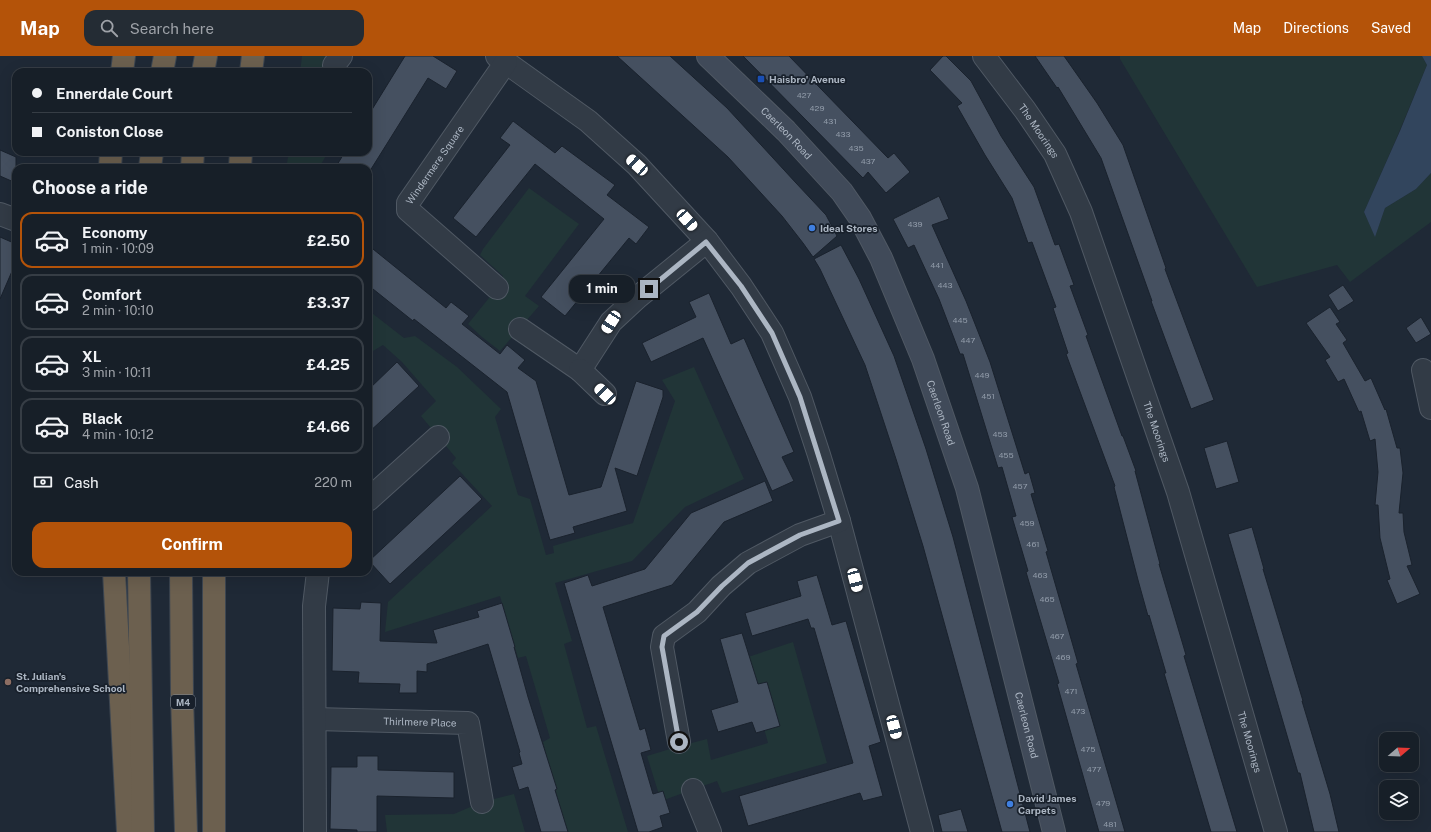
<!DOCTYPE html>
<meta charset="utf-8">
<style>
:root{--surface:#171f28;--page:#242c34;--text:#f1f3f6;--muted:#9ea2a8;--line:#363d45;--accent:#b45309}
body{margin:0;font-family:"Public Sans",sans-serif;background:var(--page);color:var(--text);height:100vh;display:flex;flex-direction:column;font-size:15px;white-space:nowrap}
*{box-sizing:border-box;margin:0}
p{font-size:13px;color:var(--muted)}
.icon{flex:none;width:22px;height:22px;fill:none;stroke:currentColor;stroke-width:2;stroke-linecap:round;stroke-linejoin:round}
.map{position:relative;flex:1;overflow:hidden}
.panel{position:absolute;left:12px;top:108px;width:360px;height:412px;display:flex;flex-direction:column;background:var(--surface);border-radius:12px;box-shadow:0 4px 16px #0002,0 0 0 1px var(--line)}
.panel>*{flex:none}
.top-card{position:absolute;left:12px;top:12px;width:360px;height:88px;border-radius:12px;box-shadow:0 4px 16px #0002,0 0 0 1px var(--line);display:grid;align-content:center;height:88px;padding:0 20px;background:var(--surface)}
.needle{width:26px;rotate:71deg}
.tools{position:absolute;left:1379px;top:676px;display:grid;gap:8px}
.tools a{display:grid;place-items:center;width:40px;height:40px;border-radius:8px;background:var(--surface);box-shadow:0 4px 16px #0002,0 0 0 1px var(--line);font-size:20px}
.end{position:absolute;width:18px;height:18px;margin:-9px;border:5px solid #acb6c3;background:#111;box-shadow:0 0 0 2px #111}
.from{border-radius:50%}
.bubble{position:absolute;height:28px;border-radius:12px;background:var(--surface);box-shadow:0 4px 16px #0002,0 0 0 1px var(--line);font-size:13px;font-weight:700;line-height:28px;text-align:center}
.car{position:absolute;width:12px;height:24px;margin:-12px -6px;border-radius:5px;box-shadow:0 0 3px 1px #0007;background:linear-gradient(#fff 24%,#345 0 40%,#fff 0 76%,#345 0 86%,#fff 0)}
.top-card b{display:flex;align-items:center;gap:14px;height:38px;font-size:15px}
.top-card b+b{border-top:1px solid var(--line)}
.top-card i{width:10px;height:10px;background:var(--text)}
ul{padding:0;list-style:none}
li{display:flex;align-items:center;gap:12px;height:56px;margin:0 8px 6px;padding:0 12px;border:2px solid var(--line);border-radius:12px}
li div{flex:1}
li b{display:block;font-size:15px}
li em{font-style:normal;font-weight:700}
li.on{border-color:var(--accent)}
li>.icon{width:36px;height:36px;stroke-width:1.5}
h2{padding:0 20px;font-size:18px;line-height:48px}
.pay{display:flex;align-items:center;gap:10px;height:44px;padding:0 20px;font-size:15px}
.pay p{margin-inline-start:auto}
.cta{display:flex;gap:8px;margin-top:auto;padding:8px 20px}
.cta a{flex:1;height:46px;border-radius:12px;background:var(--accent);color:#fff;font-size:16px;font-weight:700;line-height:46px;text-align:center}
header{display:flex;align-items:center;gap:24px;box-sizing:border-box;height:56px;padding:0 20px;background:var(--accent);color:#fff}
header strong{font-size:19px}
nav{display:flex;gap:22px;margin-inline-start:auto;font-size:14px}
.search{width:280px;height:36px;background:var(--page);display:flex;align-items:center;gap:10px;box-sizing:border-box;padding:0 14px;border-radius:12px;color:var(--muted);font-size:15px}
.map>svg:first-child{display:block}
.green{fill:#213537}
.water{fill:#32455d}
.building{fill:#455060;stroke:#1a222d}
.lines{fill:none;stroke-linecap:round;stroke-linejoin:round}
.minor-casing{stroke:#505964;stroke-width:24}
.secondary-casing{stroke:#505964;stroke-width:24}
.motorway-casing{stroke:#3d4651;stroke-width:24}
.minor{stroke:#323b46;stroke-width:22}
.secondary{stroke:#404a59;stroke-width:22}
.motorway{stroke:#6c604f;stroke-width:22}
.route{stroke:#acb6c3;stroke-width:5}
.transit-dot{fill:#1a4fb4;stroke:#18202b;stroke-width:1.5}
.shop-dot{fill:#3f7fe0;stroke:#18202b;stroke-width:1.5}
.education-dot{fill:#8d6e63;stroke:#18202b;stroke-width:1.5}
.labels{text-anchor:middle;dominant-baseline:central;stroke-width:3.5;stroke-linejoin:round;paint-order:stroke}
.number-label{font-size:8px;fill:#929caa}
.shield{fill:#18202b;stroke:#808995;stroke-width:1}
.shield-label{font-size:9px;font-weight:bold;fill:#acb6c3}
.poi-label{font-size:10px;font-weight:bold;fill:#acb6c3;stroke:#18202b;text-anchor:start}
.street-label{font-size:10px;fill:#acb6c3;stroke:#18202b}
</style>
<header>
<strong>Map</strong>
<div class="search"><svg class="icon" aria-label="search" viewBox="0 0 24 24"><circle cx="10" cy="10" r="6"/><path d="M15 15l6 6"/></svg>Search here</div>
<nav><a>Map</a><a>Directions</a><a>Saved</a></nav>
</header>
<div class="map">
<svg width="1431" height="776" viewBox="0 0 1431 776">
<rect width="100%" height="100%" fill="#1f2936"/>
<g class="green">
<polygon points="302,0 341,0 334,9 344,16 300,16"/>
<polygon points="1120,0 1422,0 1427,9 1394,88 1364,156 1375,180 1385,152 1416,133 1431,117 1431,166 1350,226 1337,209 1257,231 1120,3"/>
<polygon points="289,96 328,96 319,112 286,112"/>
<polygon points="529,132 579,168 525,240 539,250 500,295 482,281 468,268 497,232 503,220 480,199 483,193"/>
<polygon points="368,254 404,282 415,280 457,311 501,353 495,361 518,439 530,443 546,499 554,497 553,490 633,467 675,345 662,324 694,311 744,423 685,451 632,505 555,527 572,585 564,588 587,672 596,670 628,776 568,776 559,748 543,686 550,682 526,600 518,602 500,540 385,576 388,546 492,450 452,407 456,402 421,360 436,345 402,306 383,289 368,298"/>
<polygon points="793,586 827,707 722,737 717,725 661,745 647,700 680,690 707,683 711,704 768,687 745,602"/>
<polygon points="514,738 525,776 387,776 385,759 454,758 482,746"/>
</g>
<polygon class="water" points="1422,0 1431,0 1431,117 1416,133 1385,152 1375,181 1364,156 1400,75 1427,9"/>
<g class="building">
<polygon points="405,0 433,0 457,15 446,33 428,22 368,118 368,112 335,112 345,96 368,96 368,60"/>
<polygon points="617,0 670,0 727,52 796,127 826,159 837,180 813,201 803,187 782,160 728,101"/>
<polygon points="743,0 789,0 888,102 894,97 910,116 886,137 868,116 863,122"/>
<polygon points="943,0 946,0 971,25 1001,80 1034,131 1055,189 1059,188 1074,229 1070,230 1088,279 1086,280 1122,380 1123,380 1136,415 1135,415 1160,508 1159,508 1186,599 1184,600 1237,776 1211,776 1164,617 1166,617 1149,559 1148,560 1138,524 1114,431 1115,430 1066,298 1068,297 1053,252 1056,251 1032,186 1028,187 1012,142 985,99 957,50 962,47 930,14"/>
<polygon points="1035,0 1064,0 1097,47 1123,89 1166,212 1165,213 1214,344 1191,353 1151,245 1152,245 1101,102 1058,31 1057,32"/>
<polygon points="513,65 555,97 562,90 615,129 607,139 649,171 636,188 629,182 565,260 541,241 604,163 535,108 476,181 453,162 510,89 500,82"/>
<polygon points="0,94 16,101 16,127 0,120"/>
<polygon points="939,140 949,163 932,169 966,245 990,306 1025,418 1029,416 1035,437 1031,438 1048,495 1046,496 1078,607 1076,608 1125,776 1099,776 1057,628 1059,627 1026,516 1028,515 1012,461 1016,460 1002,411 998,412 963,298 960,298 939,243 914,189 908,192 893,163"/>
<polygon points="0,181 16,188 16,206 0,243"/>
<polygon points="368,189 446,252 451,246 469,260 462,268 500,298 507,289 525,304 518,312 536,325 569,439 601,431 636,325 663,334 663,341 637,420 615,412 627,455 573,471 575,477 550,484 507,336 414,263 413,265 368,229"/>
<polygon points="841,189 859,223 894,300 926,393 953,481 1030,776 1002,776 923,490 896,403 865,309 820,213 814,203"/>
<polygon points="1343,229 1354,245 1338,255 1328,239"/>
<polygon points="709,237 731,288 744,282 794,396 782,401 794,425 772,435 703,282 651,306 642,287 696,261 689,246"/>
<polygon points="1330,251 1340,266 1336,268 1347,284 1343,287 1365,325 1371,322 1385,354 1386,353 1397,392 1400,392 1403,417 1399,457 1403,457 1404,476 1412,509 1407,510 1420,538 1397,548 1387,524 1390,523 1380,482 1378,449 1375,449 1378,416 1375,383 1370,385 1361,355 1359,356 1344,323 1338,326 1325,304 1330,301 1306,267"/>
<polygon points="1421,261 1431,278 1416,287 1406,272"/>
<polygon points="397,306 419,330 368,377 368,334"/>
<polygon points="1227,385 1239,426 1216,433 1204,392"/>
<polygon points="460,420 482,443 390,528 369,505"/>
<polygon points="765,425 773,445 724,466 672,529 603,551 640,674 645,672 651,694 641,697 653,738 663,735 670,757 660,760 663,771 649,776 638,776 564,527 588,519 592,530 645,513 691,457"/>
<polygon points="1252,471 1264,513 1263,513 1303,645 1302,645 1330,738 1339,776 1314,776 1300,717 1298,717 1228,478"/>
<polygon points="817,519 832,569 846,565 881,686 869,690 883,740 863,745 860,737 748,770 739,740 853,707 814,572 811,572 808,563 752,580 745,557 801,540 797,525"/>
<polygon points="361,546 381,547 380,585 437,587 433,574 479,561 477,555 502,547 515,591 514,591 528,641 557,733 555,734 568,776 541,776 528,731 519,734 512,711 522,708 519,697 520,696 488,588 427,608 427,616 417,615 417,637 399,637 400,628 358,627 359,616 332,615 333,552 360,553"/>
<polygon points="742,577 758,628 767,626 780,670 756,677 752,666 718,676 711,654 738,646 720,583"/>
<polygon points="357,700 378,700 378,714 454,716 454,742 377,740 377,776 357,776 357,774 330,773 331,711 357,711"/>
<polygon points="961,753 968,776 942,776 938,759"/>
</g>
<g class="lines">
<defs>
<g id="minor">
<polyline points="497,0 588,65 637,109 707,185 741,230 772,277 800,341 819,399 839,465 922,776"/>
<path id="s1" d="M984,0L1025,54L1055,98L1081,156L1178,436L1276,776"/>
<polyline points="334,9 341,0"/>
<polyline points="0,158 16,164"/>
<path id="s2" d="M497,232L408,154V147L506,6"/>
<polyline points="520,273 580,314 611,266 638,241 707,185"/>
<polyline points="580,314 605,338"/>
<polyline points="1423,314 1431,352"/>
<polyline points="368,444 438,381"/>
<path id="s3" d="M315,663L468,667L482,746"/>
<polyline points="679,686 662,591 664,580 697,556 721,530 748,507 800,479 839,465"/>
<polyline points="693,734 710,776"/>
<polyline points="315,776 314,550 318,516"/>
</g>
<g id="secondary">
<path id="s4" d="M708,0L786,75L842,136L860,162L881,202L923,303L967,432L1054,776"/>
</g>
<g id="motorway">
<polyline points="122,16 124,0"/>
<polyline points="162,16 165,0"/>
<polyline points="203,16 206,0"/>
<polyline points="251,16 253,0"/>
<polyline points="110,112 111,96"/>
<polyline points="150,112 152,96"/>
<polyline points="192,112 193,96"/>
<polyline points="240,112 241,96"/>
<polyline points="114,516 128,776"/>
<polyline points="139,516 143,776"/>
<polyline points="181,516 182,640 186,776"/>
<polyline points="214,516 214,776"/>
</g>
</defs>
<use href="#minor" class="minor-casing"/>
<use href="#secondary" class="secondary-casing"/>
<use href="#motorway" class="motorway-casing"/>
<use href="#minor" class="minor"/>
<use href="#secondary" class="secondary"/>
<use href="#motorway" class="motorway"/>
</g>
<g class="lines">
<polyline class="route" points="649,233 706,186 741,230 772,277 800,341 839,465 800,479 748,507 722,530 697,556 664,580 662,591 679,686"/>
</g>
<rect class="transit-dot" x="757" y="19" width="8" height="8" rx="2"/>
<g class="shop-dot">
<circle cx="812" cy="172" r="4"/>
<circle cx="1010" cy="748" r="4"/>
</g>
<circle class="education-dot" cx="8" cy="626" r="4"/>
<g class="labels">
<g class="number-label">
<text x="804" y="39">427</text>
<text x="817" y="52">429</text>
<text x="830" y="65">431</text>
<text x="843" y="78">433</text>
<text x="856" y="92">435</text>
<text x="868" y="105">437</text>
<text x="915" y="168">439</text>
<text x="937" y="209">441</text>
<text x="945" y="229">443</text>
<text x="960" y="264">445</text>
<text x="968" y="284">447</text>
<text x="982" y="319">449</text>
<text x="988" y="340">451</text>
<text x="1000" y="378">453</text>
<text x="1006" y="399">455</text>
<text x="1020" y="430">457</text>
<text x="1027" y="467">459</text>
<text x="1033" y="488">461</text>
<text x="1040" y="519">463</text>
<text x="1047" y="543">465</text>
<text x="1057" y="580">467</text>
<text x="1063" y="601">469</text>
<text x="1071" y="635">471</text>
<text x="1078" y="655">473</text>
<text x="1088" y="693">475</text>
<text x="1094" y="713">477</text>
<text x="1103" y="747">479</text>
<text x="1110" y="768">481</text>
</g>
<rect class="shield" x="171" y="639" width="24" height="14" rx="3"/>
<g class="shield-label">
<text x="183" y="646">M4</text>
</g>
<g class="poi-label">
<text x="769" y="23">Haisbro' Avenue</text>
<text x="820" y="172">Ideal Stores</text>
<text x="16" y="620">St. Julian's<tspan x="16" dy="12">Comprehensive School</tspan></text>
<text x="1018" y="742">David James<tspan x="1018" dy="12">Carpets</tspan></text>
</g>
<g class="street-label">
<text stroke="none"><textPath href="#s1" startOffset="93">The Moorings</textPath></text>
<text stroke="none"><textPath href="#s4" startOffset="110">Caerleon Road</textPath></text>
<text stroke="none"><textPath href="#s2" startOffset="172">Windermere Square</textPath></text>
<text stroke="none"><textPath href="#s4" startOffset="434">Caerleon Road</textPath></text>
<text stroke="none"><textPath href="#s1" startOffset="417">The Moorings</textPath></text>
<text stroke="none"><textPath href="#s3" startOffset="105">Thirlmere Place</textPath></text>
<text stroke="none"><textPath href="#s4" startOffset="758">Caerleon Road</textPath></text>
<text stroke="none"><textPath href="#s1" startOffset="741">The Moorings</textPath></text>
</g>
</g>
</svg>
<div class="tools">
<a><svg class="needle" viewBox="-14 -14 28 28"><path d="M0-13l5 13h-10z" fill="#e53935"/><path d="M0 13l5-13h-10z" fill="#9ea2a8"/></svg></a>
<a><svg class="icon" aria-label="layers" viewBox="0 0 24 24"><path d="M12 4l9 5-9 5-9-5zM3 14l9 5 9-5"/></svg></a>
</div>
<i class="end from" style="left:679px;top:686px"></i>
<i class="end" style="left:649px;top:233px"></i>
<div class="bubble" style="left:569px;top:219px;width:66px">1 min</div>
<i class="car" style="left:637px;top:109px;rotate:312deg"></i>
<i class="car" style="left:687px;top:164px;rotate:138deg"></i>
<i class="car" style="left:611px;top:266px;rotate:213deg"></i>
<i class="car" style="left:605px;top:338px;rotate:314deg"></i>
<i class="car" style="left:855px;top:524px;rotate:165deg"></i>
<i class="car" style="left:894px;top:671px;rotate:165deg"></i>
<div class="top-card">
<b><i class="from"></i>Ennerdale Court</b>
<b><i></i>Coniston Close</b>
</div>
<section class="panel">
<h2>Choose a ride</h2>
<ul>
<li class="on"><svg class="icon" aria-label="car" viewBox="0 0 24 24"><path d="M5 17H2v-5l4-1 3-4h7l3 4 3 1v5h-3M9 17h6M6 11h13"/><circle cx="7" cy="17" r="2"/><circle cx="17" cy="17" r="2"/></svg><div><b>Economy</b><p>1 min · 10:09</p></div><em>£2.50</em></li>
<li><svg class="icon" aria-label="car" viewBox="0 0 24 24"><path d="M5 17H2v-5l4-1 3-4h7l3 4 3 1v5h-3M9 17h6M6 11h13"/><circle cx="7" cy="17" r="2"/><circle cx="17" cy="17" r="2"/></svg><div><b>Comfort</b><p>2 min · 10:10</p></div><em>£3.37</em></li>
<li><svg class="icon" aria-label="car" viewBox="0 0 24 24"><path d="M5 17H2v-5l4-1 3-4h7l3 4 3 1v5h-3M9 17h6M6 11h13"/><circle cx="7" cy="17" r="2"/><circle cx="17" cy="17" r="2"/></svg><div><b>XL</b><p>3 min · 10:11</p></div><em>£4.25</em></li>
<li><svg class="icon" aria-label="car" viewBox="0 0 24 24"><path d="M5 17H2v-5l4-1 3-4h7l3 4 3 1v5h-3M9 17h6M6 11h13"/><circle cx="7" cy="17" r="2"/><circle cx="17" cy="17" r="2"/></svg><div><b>Black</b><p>4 min · 10:12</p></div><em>£4.66</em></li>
</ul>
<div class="pay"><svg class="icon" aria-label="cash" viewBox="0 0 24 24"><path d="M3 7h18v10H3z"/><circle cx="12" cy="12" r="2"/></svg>Cash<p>220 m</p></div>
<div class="cta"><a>Confirm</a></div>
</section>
</div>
